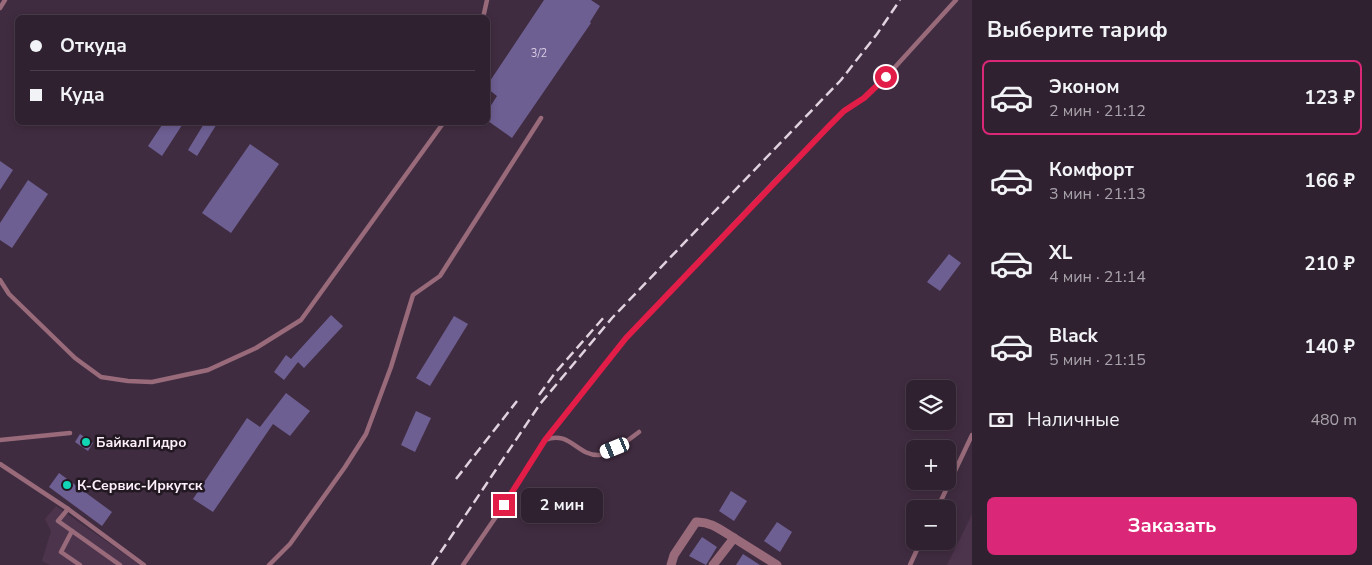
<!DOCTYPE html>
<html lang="ru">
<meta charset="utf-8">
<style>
:root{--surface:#302130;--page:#382938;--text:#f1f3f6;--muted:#a8a3ab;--line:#4b3e4c;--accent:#db2777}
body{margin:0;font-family:"Nunito Sans",sans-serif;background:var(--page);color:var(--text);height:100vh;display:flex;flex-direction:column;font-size:19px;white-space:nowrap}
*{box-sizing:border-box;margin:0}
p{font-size:16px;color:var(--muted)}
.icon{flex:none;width:28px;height:28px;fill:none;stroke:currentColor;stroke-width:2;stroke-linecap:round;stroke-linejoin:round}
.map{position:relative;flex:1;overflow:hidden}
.sheet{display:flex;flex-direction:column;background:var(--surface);width:400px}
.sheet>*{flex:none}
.hud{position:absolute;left:15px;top:15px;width:475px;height:110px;border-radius:8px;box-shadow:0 2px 8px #0003,0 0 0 1px var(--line);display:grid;align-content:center;height:110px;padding:0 15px;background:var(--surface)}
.controls{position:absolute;left:906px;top:380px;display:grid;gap:10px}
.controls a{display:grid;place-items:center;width:50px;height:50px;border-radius:8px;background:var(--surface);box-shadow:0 2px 8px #0003,0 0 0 1px var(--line);font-size:25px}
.end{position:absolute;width:22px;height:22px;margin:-11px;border:6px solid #e11d48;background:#fff;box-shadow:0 0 0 2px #fff}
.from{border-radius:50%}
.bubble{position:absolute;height:35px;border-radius:8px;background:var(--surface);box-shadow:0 2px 8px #0003,0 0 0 1px var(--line);font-size:16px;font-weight:700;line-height:35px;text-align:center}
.car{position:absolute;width:15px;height:30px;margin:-15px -8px;border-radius:6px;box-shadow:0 0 4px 1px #0007;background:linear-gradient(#fff 24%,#345 0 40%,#fff 0 76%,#345 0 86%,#fff 0)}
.hud b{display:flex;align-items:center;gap:18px;height:48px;font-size:19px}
.hud b+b{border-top:1px solid var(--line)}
.hud i{width:12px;height:12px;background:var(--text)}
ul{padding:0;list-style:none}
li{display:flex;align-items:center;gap:15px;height:75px;margin:0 10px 8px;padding:0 5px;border:2px solid transparent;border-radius:8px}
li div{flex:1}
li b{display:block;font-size:19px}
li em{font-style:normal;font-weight:700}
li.active{border-color:var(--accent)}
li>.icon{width:45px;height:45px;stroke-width:1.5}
h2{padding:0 15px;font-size:22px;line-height:60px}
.pay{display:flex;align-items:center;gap:12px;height:55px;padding:0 15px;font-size:19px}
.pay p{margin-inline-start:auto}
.cta{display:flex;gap:10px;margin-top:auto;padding:10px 15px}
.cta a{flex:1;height:58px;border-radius:8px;background:var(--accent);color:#fff;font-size:20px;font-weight:700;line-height:58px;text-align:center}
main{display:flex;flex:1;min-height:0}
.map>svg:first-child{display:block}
.built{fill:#4d344d}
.building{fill:#6e5f93}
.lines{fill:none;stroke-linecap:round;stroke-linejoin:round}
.lane{stroke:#986a7a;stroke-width:4.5}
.street{stroke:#986a7a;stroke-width:9}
.rail{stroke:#e0d2df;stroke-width:2.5;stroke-dasharray:10 5;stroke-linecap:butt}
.route{stroke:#e11d48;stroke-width:6}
.poi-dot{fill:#11d5b4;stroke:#211821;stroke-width:2}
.labels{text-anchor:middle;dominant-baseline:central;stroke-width:5;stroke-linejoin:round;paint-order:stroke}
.number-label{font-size:11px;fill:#d9cce2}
.poi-label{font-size:14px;font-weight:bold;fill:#fdf0fc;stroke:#211821;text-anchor:start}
</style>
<main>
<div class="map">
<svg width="972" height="565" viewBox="0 0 972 565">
<rect width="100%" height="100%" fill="#402c40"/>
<g class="built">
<polygon points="56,506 140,565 50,565 42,561 51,531 45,519"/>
<polygon points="972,514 972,565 947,565 963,533"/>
</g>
<g class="building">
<polygon points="544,0 591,0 600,6 590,22 591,23 512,138 488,121 488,110 497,96 488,89 488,84"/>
<polygon points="164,122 184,122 162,156 148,146"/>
<polygon points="205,122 218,122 197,156 188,150"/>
<polygon points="250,144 279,164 231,233 202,213"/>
<polygon points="0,161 13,170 0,190"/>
<polygon points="28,180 48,194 12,248 0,240 0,223"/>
<polygon points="949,254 961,263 940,291 927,282"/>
<polygon points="331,315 343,326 304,368 298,362 284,380 274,372 286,355 291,359"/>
<polygon points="454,316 468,324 430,386 416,378"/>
<polygon points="286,393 310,411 290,436 273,424 213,512 193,499 247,418 260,427"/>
<polygon points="416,411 431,418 415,452 401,445"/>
<polygon points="80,434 93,443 88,451 75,442"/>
<polygon points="59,473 112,512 102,526 49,487"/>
<polygon points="731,491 747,501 734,521 719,511"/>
<polygon points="777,522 792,532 780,552 764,541"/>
<polygon points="702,537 717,547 706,565 689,556"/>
<polygon points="743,554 760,565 736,565"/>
</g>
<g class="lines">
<g class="lane">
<polyline points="0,8 5,0"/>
<polyline points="483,18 487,0"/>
<polyline points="0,280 9,294 75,358 101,377 128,381 152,382 208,370 256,348 301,320 444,122"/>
<polyline points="0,440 70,433"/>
<polyline points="545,440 626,338 775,181 844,111 864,98 886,77 956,0"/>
<polyline points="0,464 68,509 144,565"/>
<polyline points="68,509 58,521 120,565"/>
<polyline points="937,509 972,435"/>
<polyline points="72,531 61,552 80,565"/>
<polyline points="269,565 290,544 345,467 366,434 391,367 413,295 440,276 541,118"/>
<path d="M463,565L504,505L545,440C570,430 577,456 599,455C613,453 628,440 639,432"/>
<polyline points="910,565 921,541"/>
</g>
<g class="street">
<polyline points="734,538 777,565"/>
<path d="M671,565L674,555L696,522C711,521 722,531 734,538L713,565"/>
</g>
<g class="rail">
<polyline points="539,395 555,373 605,316"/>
<polyline points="456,479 517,401"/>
<polyline points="432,565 540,404 612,318 841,80 877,34 900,0"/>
</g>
</g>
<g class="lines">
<polyline class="route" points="504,505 545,440 626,338 830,125 844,111 864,98 886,77"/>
</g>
<g class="poi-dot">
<circle cx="86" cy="442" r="5"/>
<circle cx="67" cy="485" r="5"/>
</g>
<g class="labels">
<g class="number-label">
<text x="539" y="53">3/2</text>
</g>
<g class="poi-label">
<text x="96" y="442">БайкалГидро</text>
<text x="77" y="485">К-Сервис-Иркутск</text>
</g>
</g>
</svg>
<div class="controls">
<a><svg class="icon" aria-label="layers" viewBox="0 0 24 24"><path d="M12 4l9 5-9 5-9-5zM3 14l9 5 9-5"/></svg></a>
<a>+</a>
<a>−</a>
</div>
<i class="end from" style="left:886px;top:77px"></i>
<i class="end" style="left:504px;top:505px"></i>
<div class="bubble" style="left:521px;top:488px;width:82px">2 мин</div>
<i class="car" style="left:615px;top:448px;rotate:248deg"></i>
<div class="hud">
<b><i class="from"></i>Откуда</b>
<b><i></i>Куда</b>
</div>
</div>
<section class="sheet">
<h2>Выберите тариф</h2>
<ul>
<li class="active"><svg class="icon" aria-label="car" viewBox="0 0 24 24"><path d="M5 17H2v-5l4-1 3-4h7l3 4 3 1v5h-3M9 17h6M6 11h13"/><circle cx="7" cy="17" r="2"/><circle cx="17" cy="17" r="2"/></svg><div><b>Эконом</b><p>2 мин · 21:12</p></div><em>123 ₽</em></li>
<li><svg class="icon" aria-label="car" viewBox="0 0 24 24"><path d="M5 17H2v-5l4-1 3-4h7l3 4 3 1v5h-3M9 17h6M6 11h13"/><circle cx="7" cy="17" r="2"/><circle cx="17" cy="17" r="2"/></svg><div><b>Комфорт</b><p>3 мин · 21:13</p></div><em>166 ₽</em></li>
<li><svg class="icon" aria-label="car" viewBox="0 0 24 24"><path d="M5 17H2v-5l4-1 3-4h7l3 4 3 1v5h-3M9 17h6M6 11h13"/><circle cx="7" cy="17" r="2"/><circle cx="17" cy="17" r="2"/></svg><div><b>XL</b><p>4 мин · 21:14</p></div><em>210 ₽</em></li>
<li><svg class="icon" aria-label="car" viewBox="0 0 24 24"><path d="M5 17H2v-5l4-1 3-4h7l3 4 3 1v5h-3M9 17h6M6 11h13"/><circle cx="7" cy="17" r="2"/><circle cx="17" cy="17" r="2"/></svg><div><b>Black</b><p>5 мин · 21:15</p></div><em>140 ₽</em></li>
</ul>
<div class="pay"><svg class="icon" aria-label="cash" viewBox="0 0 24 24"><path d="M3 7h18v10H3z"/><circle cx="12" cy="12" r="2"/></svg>Наличные<p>480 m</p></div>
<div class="cta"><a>Заказать</a></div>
</section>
</main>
